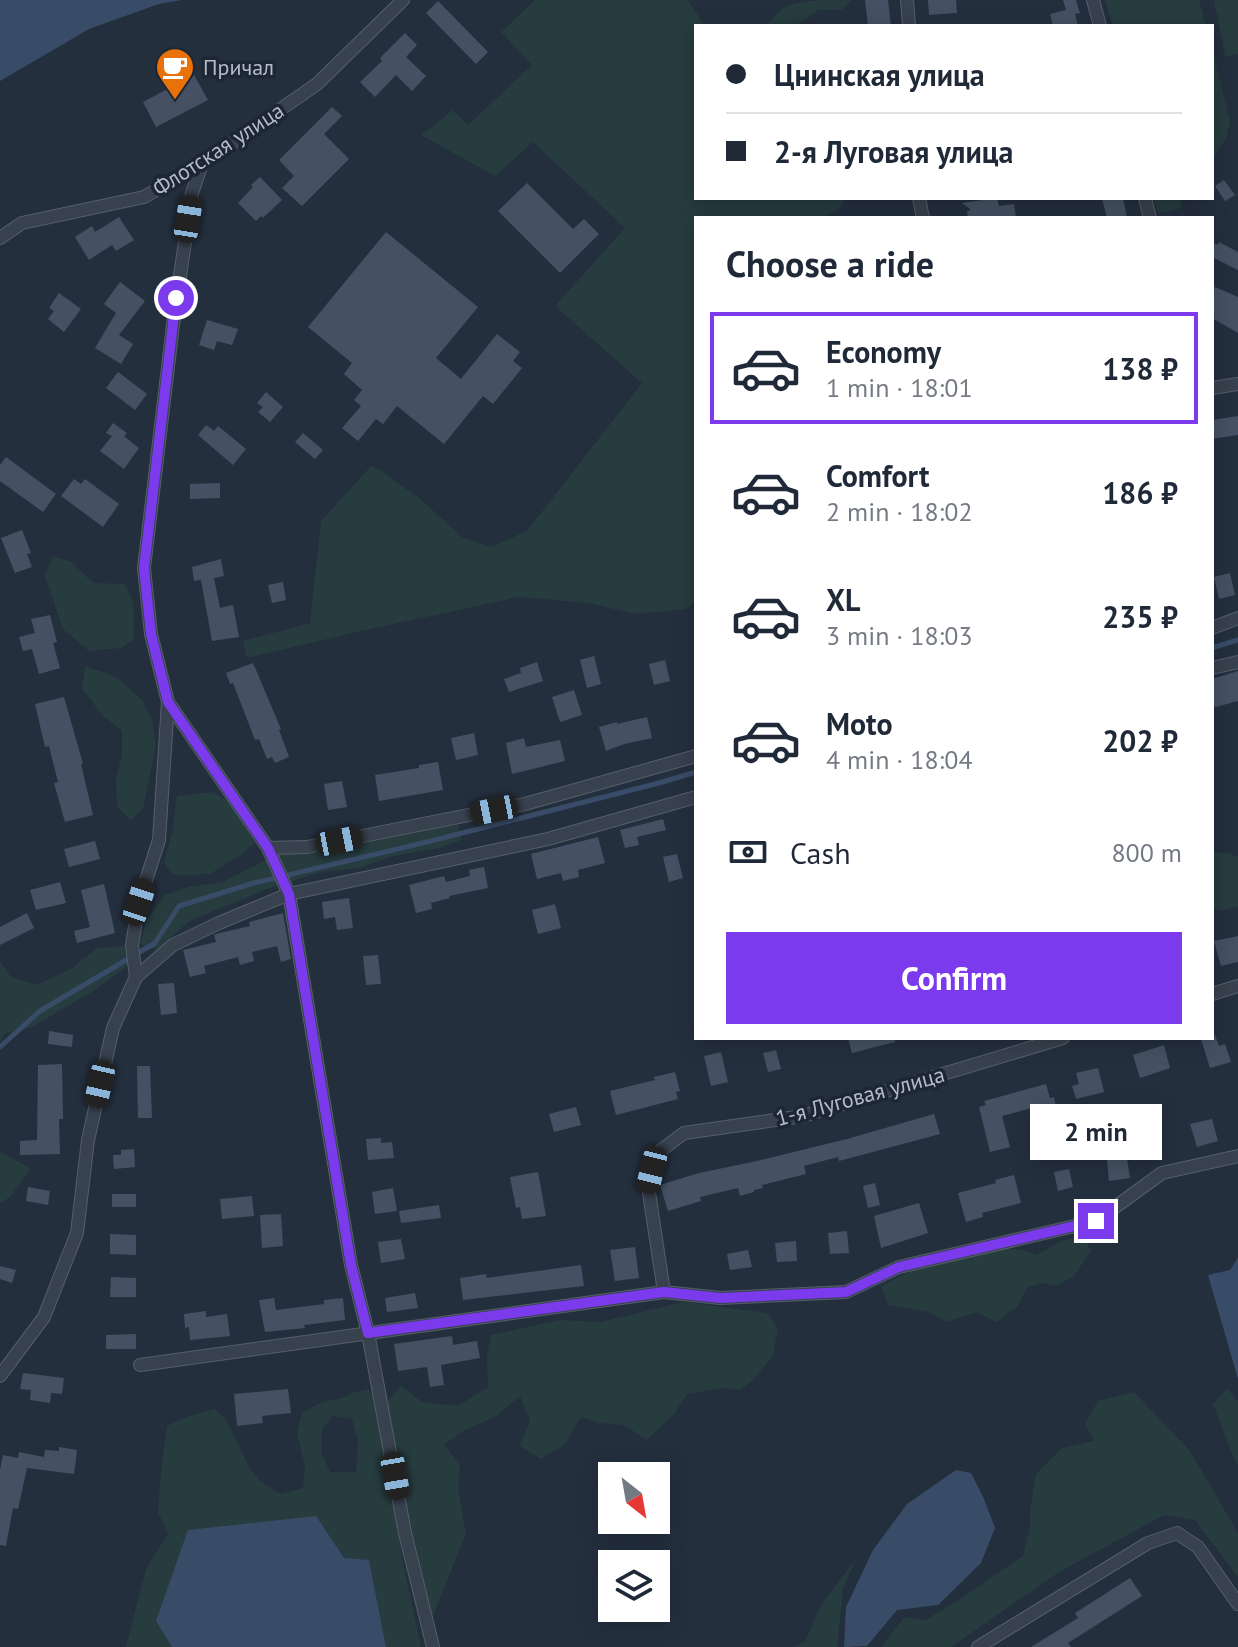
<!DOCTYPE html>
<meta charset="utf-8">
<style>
:root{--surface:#fff;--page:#f2f2f3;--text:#1f2937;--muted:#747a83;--line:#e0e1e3;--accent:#7c3aed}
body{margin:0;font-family:"PT Sans",sans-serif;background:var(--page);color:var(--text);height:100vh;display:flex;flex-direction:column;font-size:30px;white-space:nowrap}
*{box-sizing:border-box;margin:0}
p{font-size:26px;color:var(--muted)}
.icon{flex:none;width:44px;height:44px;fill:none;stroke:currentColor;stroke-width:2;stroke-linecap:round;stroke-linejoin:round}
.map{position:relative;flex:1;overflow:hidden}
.drawer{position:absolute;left:694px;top:216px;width:520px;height:824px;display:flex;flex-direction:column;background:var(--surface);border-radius:0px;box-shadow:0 4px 20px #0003}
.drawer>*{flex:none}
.top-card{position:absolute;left:694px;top:24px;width:520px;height:176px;border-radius:0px;box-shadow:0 4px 20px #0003;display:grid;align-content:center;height:176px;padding:0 32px;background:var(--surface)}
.needle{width:52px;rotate:149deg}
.tools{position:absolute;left:598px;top:1462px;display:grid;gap:16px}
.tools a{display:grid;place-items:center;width:72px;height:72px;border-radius:0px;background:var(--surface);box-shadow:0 4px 20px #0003;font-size:40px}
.end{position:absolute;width:36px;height:36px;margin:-18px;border:10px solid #7c3aed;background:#fff;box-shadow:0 0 0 4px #fff}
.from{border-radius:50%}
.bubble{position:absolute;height:56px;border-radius:0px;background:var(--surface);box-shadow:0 4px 20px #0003;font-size:26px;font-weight:700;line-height:56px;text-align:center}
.car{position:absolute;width:24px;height:48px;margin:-24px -12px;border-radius:10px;box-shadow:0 0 6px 2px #0007;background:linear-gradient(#222 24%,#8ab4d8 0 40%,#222 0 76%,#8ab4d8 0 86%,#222 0)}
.top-card b{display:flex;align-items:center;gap:28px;height:76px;font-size:30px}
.top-card b+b{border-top:2px solid var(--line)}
.top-card i{width:20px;height:20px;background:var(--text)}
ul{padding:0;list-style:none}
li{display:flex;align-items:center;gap:24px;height:112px;margin:0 16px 12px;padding:0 16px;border:4px solid transparent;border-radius:0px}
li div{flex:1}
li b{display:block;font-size:30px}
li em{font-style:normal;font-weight:700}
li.selected{border-color:var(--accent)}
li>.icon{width:72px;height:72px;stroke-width:1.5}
h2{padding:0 32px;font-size:36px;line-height:96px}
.pay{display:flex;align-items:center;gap:20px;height:88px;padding:0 32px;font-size:30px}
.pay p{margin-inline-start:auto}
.action{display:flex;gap:16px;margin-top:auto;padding:16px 32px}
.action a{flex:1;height:92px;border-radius:0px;background:var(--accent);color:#fff;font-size:32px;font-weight:700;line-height:92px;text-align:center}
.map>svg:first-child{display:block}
.green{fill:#263c3f;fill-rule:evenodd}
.water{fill:#394c67}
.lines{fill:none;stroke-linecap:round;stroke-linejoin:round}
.stream{stroke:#394c67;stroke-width:5}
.building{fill:#455162}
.minor-casing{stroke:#565f6c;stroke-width:14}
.minor{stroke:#38414e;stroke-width:12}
.route{stroke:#7c3aed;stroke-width:10}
.labels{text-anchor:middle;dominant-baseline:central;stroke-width:7;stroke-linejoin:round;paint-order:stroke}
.poi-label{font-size:22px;fill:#b4bcc9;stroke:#1d2633;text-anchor:start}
.street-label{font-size:22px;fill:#b4bcc9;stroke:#1d2633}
</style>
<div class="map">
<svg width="1238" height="1647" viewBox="0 0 1238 1647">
<rect width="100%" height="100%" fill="#242f3e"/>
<g class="green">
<polygon points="535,0 688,0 705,26 696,26 696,198 844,198 842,206 833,213 819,218 696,218 696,602 686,609 636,614 588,603 519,597 361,631 247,658 243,641 310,623 321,521 372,465 418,497 462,537 491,547 527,531 642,383 555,306 625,228 533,142 495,176 421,135 453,110 468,125 532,65 501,32"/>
<path d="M818,0H852L841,10H818L796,26H766C786,2 788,5 818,0Z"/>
<polygon points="1105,0 1199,0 1206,26 1113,26"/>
<polygon points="1214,0 1238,0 1238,54 1225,57"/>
<polygon points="1212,50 1230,121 1226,139 1212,159"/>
<polygon points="1154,198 1180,198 1182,208 1158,214"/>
<polygon points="53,556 71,562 93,583 125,584 133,602 134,639 121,648 89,651 63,629 45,576"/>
<polygon points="85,666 116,677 142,700 152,719 156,747 143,808 131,821 117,806 116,779 122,755 122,731 102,715 82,688"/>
<polygon points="213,792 229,802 255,843 240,855 210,874 174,875 164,863 172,833 177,796"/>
<polygon points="458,825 461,840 439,848 393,856 359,868 321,872 269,888 188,922 158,950 140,944 146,921 165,895 188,887 222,882 272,857 297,850 426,827"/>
<polygon points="1212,852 1229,853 1238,857 1238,906 1222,911 1212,908"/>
<polygon points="125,946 131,963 95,990 32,1027 6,1033 0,1041 0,961 11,977 36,985 71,969 97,948"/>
<polygon points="0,1151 31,1169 10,1197 0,1203"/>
<path d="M1083,1236L1091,1251L1074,1276L1055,1286L1043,1283L1027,1288L1018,1306L997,1322L977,1312L946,1322L928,1312L888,1305L881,1287C923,1262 989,1234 1037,1255L1059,1242Z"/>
<polygon points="683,1302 767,1313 778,1328 773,1355 754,1379 740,1390 723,1388 687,1394 674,1414 647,1440 624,1425 600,1423 581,1417 565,1444 541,1459 520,1446 530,1420 520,1396 495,1417 463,1431 444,1445 460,1464 458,1489 466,1533 431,1621 396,1459 387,1402 401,1386 422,1402 458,1406 488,1387 487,1354 491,1335 560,1320 601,1322"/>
<path d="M368,1389L379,1402L384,1456L390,1478L402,1557L421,1647H386L369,1560L156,1621L172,1647H126L146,1569L168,1534L158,1512L161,1471L167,1426L189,1416L215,1409L227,1421L249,1467L261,1482L281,1494L303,1488L305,1467L297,1433L302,1413L320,1403L345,1397L351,1393ZM333,1416L352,1419L358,1441L356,1472H330L321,1452L322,1429Z"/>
<polygon points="1227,1389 1238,1401 1238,1465 1234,1459 1213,1404"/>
<polygon points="1134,1392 1190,1451 1238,1533 1238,1577 1195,1520 1164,1515 1059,1572 951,1647 881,1647 904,1617 926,1620 960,1599 1023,1556 1030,1526 1030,1510 1036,1474 1062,1448 1094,1441 1085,1424 1098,1401"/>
<polygon points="856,1559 843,1589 837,1647 794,1647 806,1640 821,1605"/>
</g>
<g class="water">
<polygon points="0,0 182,0 159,4 89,29 0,81"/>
<polygon points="1238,1258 1238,1379 1208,1275 1230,1270"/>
<polygon points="956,1470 971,1473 984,1499 995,1528 981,1563 938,1605 897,1610 867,1646 844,1647 846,1607 873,1550 907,1504"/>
<polygon points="316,1516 344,1558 369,1560 386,1647 172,1647 156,1621 188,1530"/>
</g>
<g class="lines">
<g class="stream">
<polyline points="1212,648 1238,640"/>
<polyline points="0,1047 40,1011 155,943 179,906 254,883 431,841 659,783 696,772"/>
</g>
</g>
<g class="building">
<polygon points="865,0 888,0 891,26 868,26"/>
<polygon points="928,0 956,0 957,13 929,15"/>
<polygon points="1063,0 1076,0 1080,13 1075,14 1078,26 1053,26 1050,14 1066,10"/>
<polygon points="438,1 488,52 476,64 426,13"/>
<polygon points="405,33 417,45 406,57 426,76 412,91 396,75 375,97 360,82 382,61 380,58"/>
<polygon points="194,75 208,100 156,127 143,102"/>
<polygon points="332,107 342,116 324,134 349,159 302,206 282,188 294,176 279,160"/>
<polygon points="260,177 282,200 263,218 261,216 256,221 238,203 253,187 251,185"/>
<polygon points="1224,180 1235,195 1225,201 1215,186"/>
<polygon points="527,183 573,229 584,219 599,234 560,273 498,211"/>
<polygon points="997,198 999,206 1014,204 1016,218 968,218 967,211 971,210 962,203"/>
<polygon points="1102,198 1123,198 1127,218 1107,218"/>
<polygon points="119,217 134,240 116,251 112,245 89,260 75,237 92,226 95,232"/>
<polygon points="386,232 478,307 436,358 461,379 497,334 520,352 513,361 522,368 493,404 483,396 444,444 397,406 383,424 376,419 358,441 342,428 361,406 354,400 362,390 344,374 352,363 308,327"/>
<polygon points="1212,242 1217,245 1219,242 1238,252 1238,270 1212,257"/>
<polygon points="120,282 145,301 119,335 133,344 121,364 95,348 116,313 104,304"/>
<polygon points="1215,287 1238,297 1238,333 1212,318 1212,294"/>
<polygon points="59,293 81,309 64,332 48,319 54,311 49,308"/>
<polygon points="207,320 238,329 232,345 217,341 214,350 199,345"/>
<polygon points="118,372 147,394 135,410 106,388"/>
<polygon points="266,392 283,407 270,422 258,412 263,407 257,403"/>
<polygon points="1238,416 1238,435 1212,439 1212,420"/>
<polygon points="113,423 127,433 124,436 139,448 124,469 100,451 112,436 106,433"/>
<polygon points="206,425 214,431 218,426 246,449 233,465 198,435"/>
<polygon points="303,433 323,450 315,459 295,442"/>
<polygon points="6,457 56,494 43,512 0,481 0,465"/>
<polygon points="74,479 81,484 85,479 119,504 103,527 61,496"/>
<polygon points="220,483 220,498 190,499 190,484"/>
<polygon points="22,530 31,553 27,554 32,567 15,573 1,538"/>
<polygon points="221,559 224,576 214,578 220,608 233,605 239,637 212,641 201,580 194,581 192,567"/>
<polygon points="1230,573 1235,595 1219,599 1214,577"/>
<polygon points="283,582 286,600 272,603 268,585"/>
<polygon points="50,615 57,642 53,643 60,668 39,674 32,649 23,651 19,637 35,633 31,619"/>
<polygon points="594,656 601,684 587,688 580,660"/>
<polygon points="665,660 670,681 654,685 649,664"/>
<polygon points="537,662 543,681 509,692 504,679 521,673 520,668"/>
<polygon points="253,663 281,729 279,730 289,757 275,763 272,757 267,759 259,739 255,740 233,683 230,684 226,673"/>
<polygon points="1238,671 1238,701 1212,708 1212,679"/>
<polygon points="574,690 582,715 560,722 552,697"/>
<polygon points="64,697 83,764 81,764 93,815 65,822 54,783 58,782 49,746 45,747 35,704"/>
<polygon points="647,717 652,738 624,744 606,751 599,727 617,722 617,724"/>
<polygon points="474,733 478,755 456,760 451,738"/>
<polygon points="524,738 526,747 560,740 565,761 512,774 506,743"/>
<polygon points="438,762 443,790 379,801 375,775 419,768 419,765"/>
<polygon points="342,781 347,807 328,810 324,784"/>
<polygon points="663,819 666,830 637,837 639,845 625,848 620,830"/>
<polygon points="598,837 605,863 578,870 579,877 563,881 561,873 537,879 531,854"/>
<polygon points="95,841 100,859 69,867 64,849"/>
<polygon points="677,854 683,878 669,882 663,857"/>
<polygon points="484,867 488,888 449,896 450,898 431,903 432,909 416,913 409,885 444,876 446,882 470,876 469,870"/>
<polygon points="60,882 66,903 36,910 30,890"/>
<polygon points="104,884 115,933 77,943 74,931 90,927 81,890"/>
<polygon points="349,898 353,928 337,930 335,917 324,919 322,902"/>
<polygon points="555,904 561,928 538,934 532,910"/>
<polygon points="27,913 34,928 0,945 0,927"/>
<polygon points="283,913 291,959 281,962 277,946 252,952 254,961 240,965 238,957 204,966 206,973 190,977 183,950 216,942 214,935 216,934 250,926 249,922"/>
<polygon points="1238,936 1238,962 1221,966 1214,941"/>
<polygon points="378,955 381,984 366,985 363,956"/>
<polygon points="174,983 177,1013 161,1015 158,984"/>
<polygon points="49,1031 73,1035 72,1047 48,1044"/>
<polygon points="1215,1035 1219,1046 1225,1044 1231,1062 1210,1068 1201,1039 1212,1038 1212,1036"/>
<polygon points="848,1038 895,1038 895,1042 852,1053"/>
<polygon points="1164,1045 1170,1068 1140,1078 1133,1055"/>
<polygon points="776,1050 781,1069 768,1072 763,1053"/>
<polygon points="721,1052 728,1082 711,1086 704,1056"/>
<polygon points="62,1064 63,1119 59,1119 60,1154 20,1155 20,1141 37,1140 38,1065"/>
<polygon points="137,1066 150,1066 152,1118 138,1118"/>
<polygon points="1098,1068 1104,1092 1076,1099 1072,1086 1079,1084 1076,1073"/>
<polygon points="675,1072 680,1091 676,1092 678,1099 616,1115 610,1091 655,1080 654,1077"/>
<polygon points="1046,1084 1050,1098 1054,1097 1058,1115 1039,1120 1036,1107 1002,1116 1010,1147 990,1152 979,1107 986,1105 984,1101"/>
<polygon points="576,1107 581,1125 554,1132 549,1114"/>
<polygon points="934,1114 940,1134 839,1161 838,1157 804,1166 806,1174 762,1185 763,1188 754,1190 754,1192 740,1196 738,1188 700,1197 701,1201 668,1211 660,1185 699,1173 757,1161 847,1139"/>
<polygon points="1212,1119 1218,1141 1197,1147 1190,1124"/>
<polygon points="381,1138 381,1143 392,1142 394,1158 368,1160 366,1139"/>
<polygon points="134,1149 135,1167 114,1169 113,1155 121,1155 121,1150"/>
<polygon points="1127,1158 1130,1178 1109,1181 1107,1160"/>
<polygon points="1069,1169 1073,1187 1058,1191 1054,1172"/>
<polygon points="538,1172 546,1216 522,1219 520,1207 516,1208 510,1177"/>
<polygon points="1014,1175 1021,1203 982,1213 983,1217 966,1222 958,1193 996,1183 995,1180"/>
<polygon points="875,1183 880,1205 868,1208 863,1186"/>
<polygon points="28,1187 50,1191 48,1205 26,1201"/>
<polygon points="393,1188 397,1211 375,1214 372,1192"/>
<rect x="112" y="1194" width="24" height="13"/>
<polygon points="252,1196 254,1216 222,1219 220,1199"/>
<polygon points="919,1203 928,1233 881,1248 874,1216"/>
<polygon points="439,1205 441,1218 401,1223 399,1211"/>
<polygon points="281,1214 283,1246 262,1248 260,1215"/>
<polygon points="847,1231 849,1253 830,1254 828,1233"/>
<polygon points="110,1234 136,1235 136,1255 110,1254"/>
<polygon points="401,1239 405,1259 381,1263 378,1242"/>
<polygon points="796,1241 797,1261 777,1262 775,1243"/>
<polygon points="635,1247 639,1278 615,1281 610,1250"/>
<polygon points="748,1250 752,1267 730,1270 727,1254"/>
<polygon points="581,1265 584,1286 463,1300 460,1278 486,1274 487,1278"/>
<polygon points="0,1266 16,1270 12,1283 0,1279"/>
<polygon points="111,1277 136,1278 136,1297 110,1297"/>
<polygon points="415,1293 418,1308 387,1312 385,1298"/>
<polygon points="274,1298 276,1310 324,1304 324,1300 343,1298 345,1320 304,1325 305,1328 265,1332 259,1300"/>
<polygon points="206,1311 206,1317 227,1314 230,1336 190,1340 189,1327 185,1328 184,1314"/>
<polygon points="136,1334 136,1349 106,1349 106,1335"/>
<polygon points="452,1336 453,1345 477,1341 480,1358 441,1365 444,1385 430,1387 427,1367 398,1371 394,1344"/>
<polygon points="23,1373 64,1378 62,1394 51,1393 50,1403 30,1400 31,1390 20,1389"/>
<polygon points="288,1389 291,1413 262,1416 263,1423 237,1426 234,1394"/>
<polygon points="59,1447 77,1450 74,1474 27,1468 18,1509 13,1508 6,1546 0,1545 0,1470 3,1455 18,1458 19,1452 44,1457 45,1450 59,1451"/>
<polygon points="1130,1578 1142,1596 1068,1643 1071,1647 1031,1647 1078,1618 1075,1613"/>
</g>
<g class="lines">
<defs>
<g id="minor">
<polyline points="907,0 909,26"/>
<polyline points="1093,0 1100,26"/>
<polyline points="919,198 923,218"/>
<polyline points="1145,198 1150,218"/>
<polyline points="0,238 22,223 144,197 202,164 317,84 403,0"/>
<polyline points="1212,388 1238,384"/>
<polyline points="1212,628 1238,618"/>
<polyline points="1212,668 1238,662"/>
<polyline points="168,702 268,848 289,894 351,1265 368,1333 405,1533 433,1647"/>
<polyline points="268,848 307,847 525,804 696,756"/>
<polyline points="136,977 173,945 219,923 289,894 548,839 696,797"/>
<polyline points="1212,994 1238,986"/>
<polyline points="664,1292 648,1186 656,1154 684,1133 803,1116 1063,1038"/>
<polyline points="140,1365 664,1292 720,1298 846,1292 899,1267 1096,1221 1162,1173 1238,1156"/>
<polyline points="0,1376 44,1317 77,1233 88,1140 113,1028 136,977 132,945 139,902 159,840 168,702 151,634 144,568 173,325 192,193 202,164"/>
<polyline points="978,1647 1148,1543 1177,1533 1198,1547 1238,1604"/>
</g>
</defs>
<use href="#minor" class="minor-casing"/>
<use href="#minor" class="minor"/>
</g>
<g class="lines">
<polyline class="route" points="176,298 144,568 151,634 168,702 268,848 289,894 351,1265 368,1333 664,1292 720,1298 846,1292 899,1267 1096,1221"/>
</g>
<defs>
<symbol id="cafe-pin" viewBox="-11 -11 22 30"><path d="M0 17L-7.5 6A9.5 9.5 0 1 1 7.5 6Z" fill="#e8710a" stroke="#1d2633"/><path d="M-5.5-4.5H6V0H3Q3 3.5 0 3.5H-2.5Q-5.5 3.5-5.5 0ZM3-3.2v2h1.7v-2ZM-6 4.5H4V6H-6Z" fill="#fff"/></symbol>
</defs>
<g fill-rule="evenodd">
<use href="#cafe-pin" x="153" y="45" width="44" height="60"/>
</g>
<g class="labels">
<g class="poi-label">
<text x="203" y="67">Причал</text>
</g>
<g class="street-label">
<text transform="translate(218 149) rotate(-33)">Флотская улица</text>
<text transform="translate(860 1096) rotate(-15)">1-я Луговая улица</text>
</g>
</g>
</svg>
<div class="tools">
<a><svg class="needle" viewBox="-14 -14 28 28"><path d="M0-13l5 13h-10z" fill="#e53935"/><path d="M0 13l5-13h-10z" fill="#747a83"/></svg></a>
<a><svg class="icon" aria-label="layers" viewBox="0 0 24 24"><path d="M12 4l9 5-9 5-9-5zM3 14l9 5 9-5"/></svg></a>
</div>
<i class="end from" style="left:176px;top:298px"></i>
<i class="end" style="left:1096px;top:1221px"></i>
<div class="bubble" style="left:1030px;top:1104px;width:132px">2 min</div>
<i class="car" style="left:188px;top:219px;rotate:9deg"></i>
<i class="car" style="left:494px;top:810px;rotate:259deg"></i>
<i class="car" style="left:339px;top:841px;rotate:79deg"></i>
<i class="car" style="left:139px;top:902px;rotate:18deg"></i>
<i class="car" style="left:100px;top:1084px;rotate:193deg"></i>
<i class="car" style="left:652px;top:1170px;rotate:194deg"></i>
<i class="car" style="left:395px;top:1476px;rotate:170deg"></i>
<div class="top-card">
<b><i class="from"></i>Цнинская улица</b>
<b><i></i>2-я Луговая улица</b>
</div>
<section class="drawer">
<h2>Choose a ride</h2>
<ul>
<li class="selected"><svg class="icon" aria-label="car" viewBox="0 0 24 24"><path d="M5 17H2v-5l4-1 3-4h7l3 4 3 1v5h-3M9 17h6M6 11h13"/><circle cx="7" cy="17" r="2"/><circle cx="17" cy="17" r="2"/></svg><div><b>Economy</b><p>1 min · 18:01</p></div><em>138 ₽</em></li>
<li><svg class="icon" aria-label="car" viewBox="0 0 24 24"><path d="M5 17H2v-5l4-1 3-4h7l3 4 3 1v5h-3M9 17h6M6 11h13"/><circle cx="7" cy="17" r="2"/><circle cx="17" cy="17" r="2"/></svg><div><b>Comfort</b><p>2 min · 18:02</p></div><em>186 ₽</em></li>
<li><svg class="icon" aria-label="car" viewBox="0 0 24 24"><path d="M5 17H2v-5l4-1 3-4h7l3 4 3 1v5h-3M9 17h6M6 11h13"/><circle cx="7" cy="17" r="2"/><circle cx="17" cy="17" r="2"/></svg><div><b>XL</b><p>3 min · 18:03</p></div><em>235 ₽</em></li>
<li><svg class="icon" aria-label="car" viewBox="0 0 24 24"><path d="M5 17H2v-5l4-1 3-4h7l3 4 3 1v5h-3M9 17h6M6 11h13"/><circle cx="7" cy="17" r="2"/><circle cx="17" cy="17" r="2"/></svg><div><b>Moto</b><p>4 min · 18:04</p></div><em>202 ₽</em></li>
</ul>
<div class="pay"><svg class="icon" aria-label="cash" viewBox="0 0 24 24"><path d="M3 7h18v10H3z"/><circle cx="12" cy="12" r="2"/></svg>Cash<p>800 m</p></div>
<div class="action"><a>Confirm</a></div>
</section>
</div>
